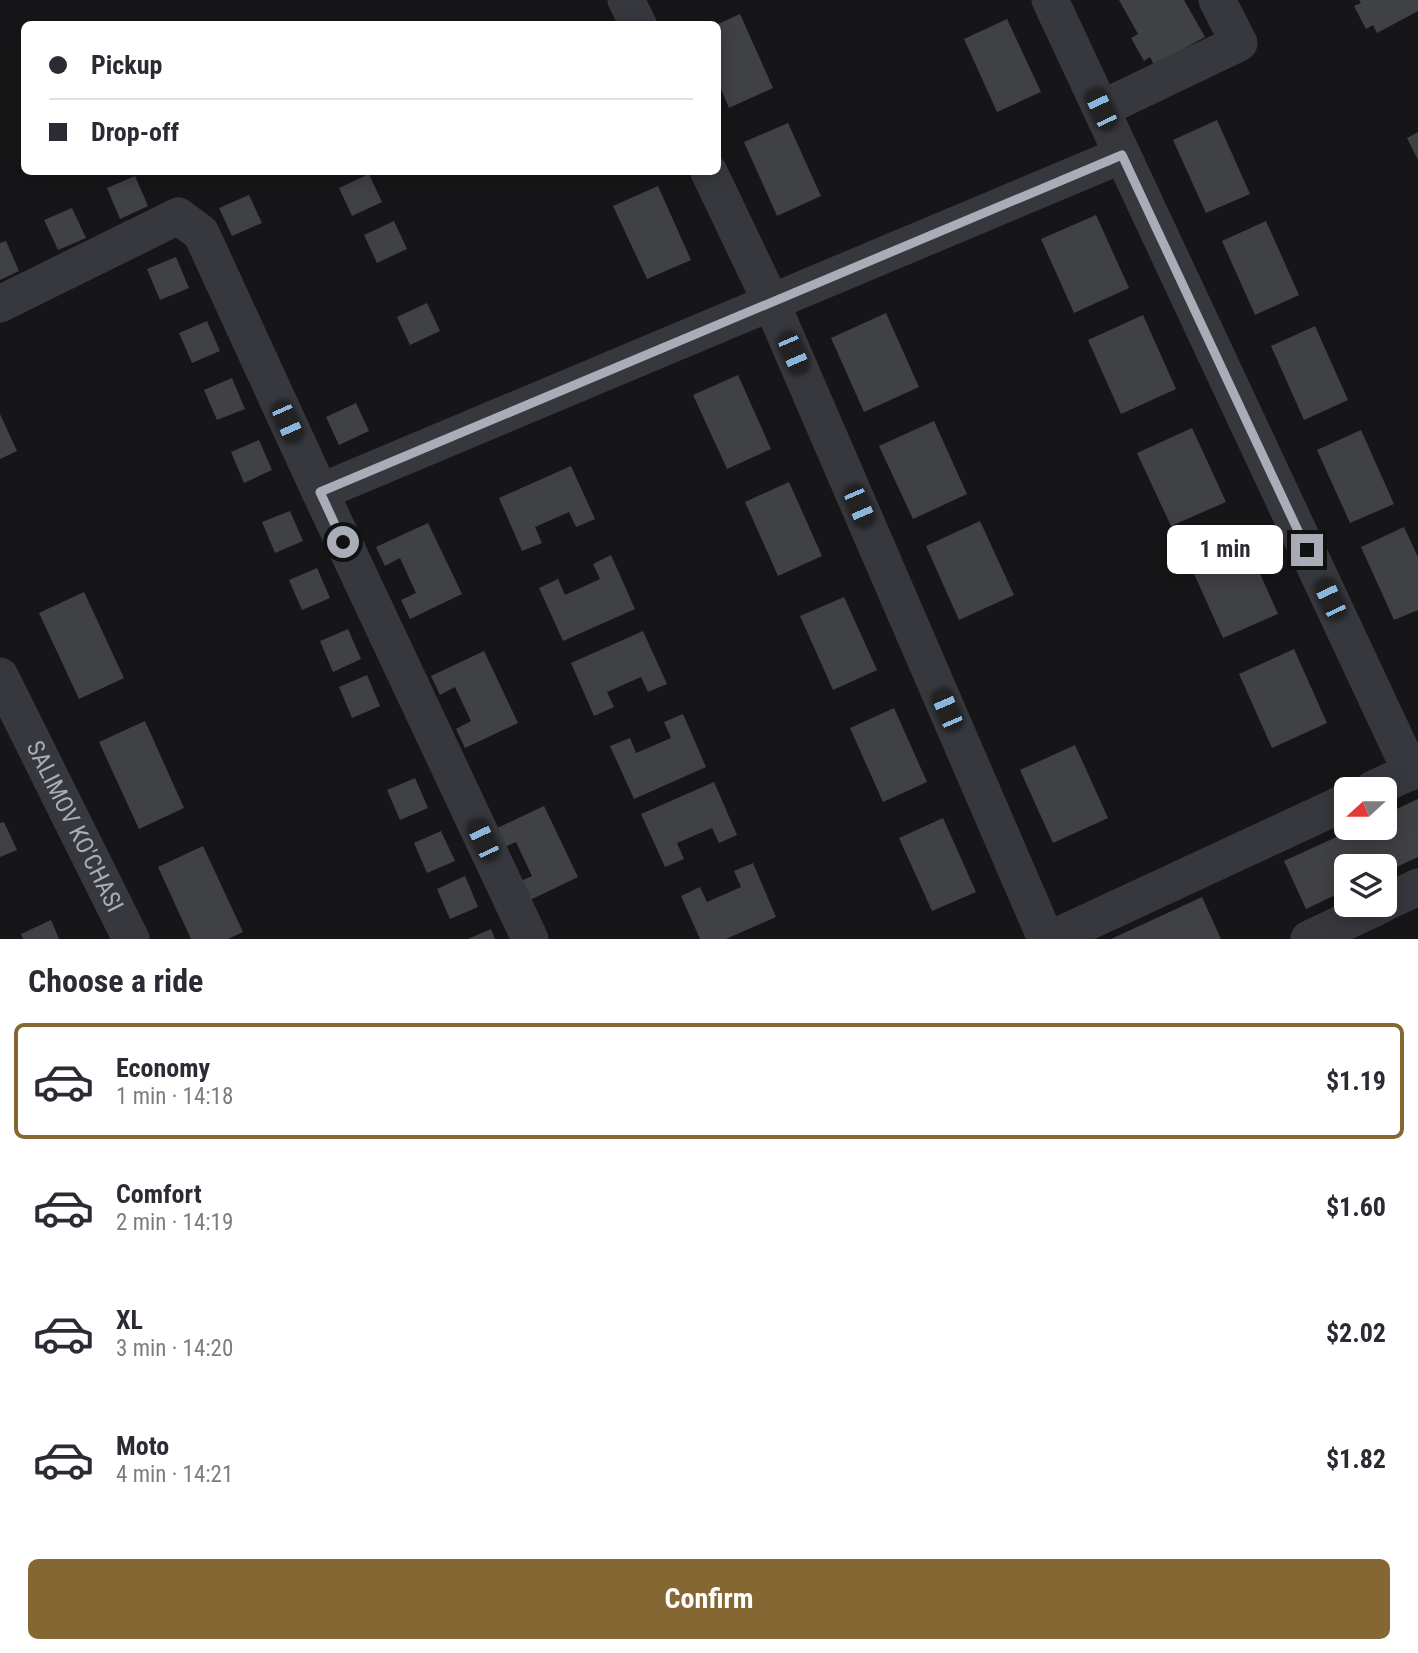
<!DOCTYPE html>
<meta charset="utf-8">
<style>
:root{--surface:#fff;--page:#f2f2f3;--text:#2b2b33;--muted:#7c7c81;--line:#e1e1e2;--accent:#856733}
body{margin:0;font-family:"Roboto Condensed",sans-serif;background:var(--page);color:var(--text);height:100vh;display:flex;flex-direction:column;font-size:26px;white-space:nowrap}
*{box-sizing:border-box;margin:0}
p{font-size:23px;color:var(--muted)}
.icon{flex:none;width:38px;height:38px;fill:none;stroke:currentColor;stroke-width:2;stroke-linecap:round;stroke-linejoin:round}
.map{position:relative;height:939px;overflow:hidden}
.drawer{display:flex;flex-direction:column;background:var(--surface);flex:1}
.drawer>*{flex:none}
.hud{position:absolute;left:21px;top:21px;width:700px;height:154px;border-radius:10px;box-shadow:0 4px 18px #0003;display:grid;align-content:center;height:154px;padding:0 28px;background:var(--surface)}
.needle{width:46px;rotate:249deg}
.buttons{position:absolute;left:1334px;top:777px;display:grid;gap:14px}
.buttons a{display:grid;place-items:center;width:63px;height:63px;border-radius:10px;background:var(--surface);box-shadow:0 4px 18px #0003;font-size:35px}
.end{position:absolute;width:32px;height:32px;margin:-16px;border:9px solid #a8adb8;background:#111;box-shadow:0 0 0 4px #111}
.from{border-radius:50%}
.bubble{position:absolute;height:49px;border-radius:10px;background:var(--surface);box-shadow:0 4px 18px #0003;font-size:23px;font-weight:700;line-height:49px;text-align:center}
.car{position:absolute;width:21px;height:42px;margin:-21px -10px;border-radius:9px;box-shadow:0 0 5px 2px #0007;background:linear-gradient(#222 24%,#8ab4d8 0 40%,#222 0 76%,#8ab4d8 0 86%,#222 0)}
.hud b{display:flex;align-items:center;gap:24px;height:66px;font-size:26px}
.hud b+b{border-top:2px solid var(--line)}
.hud i{width:18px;height:18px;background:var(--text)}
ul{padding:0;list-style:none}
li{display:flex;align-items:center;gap:21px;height:116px;margin:0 14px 10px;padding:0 14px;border:4px solid transparent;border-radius:10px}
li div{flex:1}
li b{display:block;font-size:26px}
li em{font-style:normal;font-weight:700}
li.active{border-color:var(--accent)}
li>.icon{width:63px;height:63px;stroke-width:1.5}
h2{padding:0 28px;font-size:32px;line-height:84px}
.button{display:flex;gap:14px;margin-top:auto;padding:14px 28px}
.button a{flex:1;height:80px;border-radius:10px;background:var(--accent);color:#fff;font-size:28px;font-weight:700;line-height:80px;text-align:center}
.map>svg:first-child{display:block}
.building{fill:#404145}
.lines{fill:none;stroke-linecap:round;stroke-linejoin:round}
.minor{stroke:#37383d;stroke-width:37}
.route{stroke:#a8adb8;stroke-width:9}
.labels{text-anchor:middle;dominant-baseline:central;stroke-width:5;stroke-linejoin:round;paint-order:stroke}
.street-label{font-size:24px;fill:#a8adb8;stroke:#111113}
</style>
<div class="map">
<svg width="1418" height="939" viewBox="0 0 1418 939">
<rect width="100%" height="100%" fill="#161618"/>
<g class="building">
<polygon points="1119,0 1184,0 1205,37 1154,65 1150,57 1144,61 1131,38 1138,34"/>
<polygon points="1359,0 1418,0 1418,11 1377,33 1373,25 1366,29 1354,6 1361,3"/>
<polygon points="740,14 773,88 729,108 718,82 718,24"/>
<polygon points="1007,19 1041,92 997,112 964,39"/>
<polygon points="1217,120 1250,194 1206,213 1173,140"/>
<polygon points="788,123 821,196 777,216 744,142"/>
<polygon points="1418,132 1418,160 1407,138"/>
<polygon points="369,174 382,202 352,216 339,188"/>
<polygon points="135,176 148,206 120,219 107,188"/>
<polygon points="658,186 691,260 647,279 613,206"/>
<polygon points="249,195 262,223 232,236 219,208"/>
<polygon points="72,208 86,238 58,250 44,220"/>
<polygon points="1096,215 1129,288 1074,313 1041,239"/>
<polygon points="394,221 407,249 377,263 364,235"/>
<polygon points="1266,221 1299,295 1255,315 1222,241"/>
<polygon points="6,241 19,271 0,280 0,243"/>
<polygon points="176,257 189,288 160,300 147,269"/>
<polygon points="427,303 440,331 410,345 397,317"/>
<polygon points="886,313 919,387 864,412 831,338"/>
<polygon points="1143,315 1176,389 1121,414 1088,340"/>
<polygon points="207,321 220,351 192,363 179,333"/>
<polygon points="1315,326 1348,400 1304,420 1271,346"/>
<polygon points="738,375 771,449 727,469 693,395"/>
<polygon points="232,378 245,409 217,420 204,390"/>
<polygon points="356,403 369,431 339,445 326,417"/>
<polygon points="0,414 17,451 0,459"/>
<polygon points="934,421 967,494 913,519 879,446"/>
<polygon points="1192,428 1226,502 1171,526 1137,453"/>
<polygon points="1361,430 1394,504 1350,523 1317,450"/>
<polygon points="259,440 272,470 244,483 231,452"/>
<polygon points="571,466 595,519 576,527 569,512 535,527 542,543 522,551 499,498"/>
<polygon points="789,482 822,556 778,576 745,502"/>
<polygon points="290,511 303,541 275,553 262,522"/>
<polygon points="980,521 1014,595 959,620 926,546"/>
<polygon points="428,523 462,594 410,619 401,600 416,593 400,558 385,566 376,547"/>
<polygon points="1404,527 1418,557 1418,610 1394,620 1361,547"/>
<polygon points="1245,540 1278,614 1223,638 1190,565"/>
<polygon points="611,555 635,609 563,641 539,588 558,579 565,595 600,579 593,564"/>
<polygon points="317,568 330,598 302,610 289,580"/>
<polygon points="84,592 124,678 79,699 39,613"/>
<polygon points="844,597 877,670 833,690 800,616"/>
<polygon points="348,629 361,659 333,672 320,641"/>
<polygon points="643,631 667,684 648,692 641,677 607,692 614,707 594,716 571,663"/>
<polygon points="1294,649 1327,723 1272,748 1239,674"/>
<polygon points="484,651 518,723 465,748 456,729 471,721 455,687 440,695 431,676"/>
<polygon points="367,675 380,706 352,718 339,687"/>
<polygon points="894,708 927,782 883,802 850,728"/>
<polygon points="683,714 706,767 634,799 610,746 630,738 636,753 671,738 664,722"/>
<polygon points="145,721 184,808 139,829 99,742"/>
<polygon points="1075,745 1108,818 1053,843 1020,770"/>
<polygon points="415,778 428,808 400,820 387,790"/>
<polygon points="714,782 737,835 719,843 712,828 677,843 684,859 665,867 641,814"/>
<polygon points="1418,799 1418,857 1384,873 1384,866 1346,866 1346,890 1306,909 1284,861 1356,828 1384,828 1384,815"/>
<polygon points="544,806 578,877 526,902 516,883 532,876 516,842 500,849 491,831"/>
<polygon points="943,818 976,892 932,911 899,838"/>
<polygon points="4,822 17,850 0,857 0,823"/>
<polygon points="441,831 455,861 427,873 414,843"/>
<polygon points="203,846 243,932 228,939 191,939 158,867"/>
<polygon points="753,863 776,917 726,939 700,939 681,896 700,887 707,902 741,887 734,871"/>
<polygon points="465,876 478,907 450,919 437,889"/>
<polygon points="1202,897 1221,939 1111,939"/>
<polygon points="51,920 59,939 23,939 21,934"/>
<polygon points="491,929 495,939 468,939"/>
</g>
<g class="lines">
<g class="minor">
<polyline points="626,0 638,24"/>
<polyline points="1050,0 1411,772"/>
<polyline points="1101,109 1239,43 1217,0"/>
<polyline points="709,172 771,302 1046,939"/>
<polyline points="0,304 178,216 201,233 320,492 530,939"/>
<polyline points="320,492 1122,155"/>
<path id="s1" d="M0,676L131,939"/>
<polyline points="1373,789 1418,768"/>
<polyline points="1384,903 1418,887"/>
<polyline points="1051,939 1346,802"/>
<polyline points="1309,939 1381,905"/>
</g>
</g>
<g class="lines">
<polyline class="route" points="343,542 320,492 1122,155 1307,550"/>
</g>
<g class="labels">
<g class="street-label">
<text stroke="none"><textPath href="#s1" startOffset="168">SALIMOV KO'CHASI</textPath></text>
</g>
</g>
</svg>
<div class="buttons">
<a><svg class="needle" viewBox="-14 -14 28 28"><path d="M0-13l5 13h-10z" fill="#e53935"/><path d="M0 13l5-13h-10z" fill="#7c7c81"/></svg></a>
<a><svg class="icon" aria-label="layers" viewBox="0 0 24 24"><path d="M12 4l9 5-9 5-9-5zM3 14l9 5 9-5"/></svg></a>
</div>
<i class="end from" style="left:343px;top:542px"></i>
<i class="end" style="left:1307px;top:550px"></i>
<div class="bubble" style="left:1167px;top:525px;width:116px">1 min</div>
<i class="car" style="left:1101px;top:109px;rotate:335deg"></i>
<i class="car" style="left:793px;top:353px;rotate:157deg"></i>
<i class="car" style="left:287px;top:422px;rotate:156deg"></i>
<i class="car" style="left:859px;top:506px;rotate:157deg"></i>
<i class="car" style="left:1330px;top:599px;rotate:335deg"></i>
<i class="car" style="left:947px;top:710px;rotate:337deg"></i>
<i class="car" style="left:483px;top:840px;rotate:335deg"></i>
<div class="hud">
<b><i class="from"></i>Pickup</b>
<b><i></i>Drop-off</b>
</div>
</div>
<section class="drawer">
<h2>Choose a ride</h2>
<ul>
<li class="active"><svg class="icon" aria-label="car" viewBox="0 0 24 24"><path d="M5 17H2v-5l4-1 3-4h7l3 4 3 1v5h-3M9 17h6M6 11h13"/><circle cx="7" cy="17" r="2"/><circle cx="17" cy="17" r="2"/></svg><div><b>Economy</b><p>1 min · 14:18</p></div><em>$1.19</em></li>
<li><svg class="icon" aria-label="car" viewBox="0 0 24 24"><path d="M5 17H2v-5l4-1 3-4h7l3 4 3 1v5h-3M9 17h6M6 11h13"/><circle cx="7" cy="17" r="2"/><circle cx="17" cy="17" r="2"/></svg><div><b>Comfort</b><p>2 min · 14:19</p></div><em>$1.60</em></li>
<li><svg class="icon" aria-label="car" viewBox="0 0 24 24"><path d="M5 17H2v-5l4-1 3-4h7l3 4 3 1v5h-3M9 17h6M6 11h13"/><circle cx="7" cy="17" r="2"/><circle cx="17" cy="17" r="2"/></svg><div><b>XL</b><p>3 min · 14:20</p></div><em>$2.02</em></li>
<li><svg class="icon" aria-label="car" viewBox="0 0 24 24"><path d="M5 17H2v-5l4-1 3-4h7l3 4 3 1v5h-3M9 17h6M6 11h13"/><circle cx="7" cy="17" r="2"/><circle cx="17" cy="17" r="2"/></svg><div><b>Moto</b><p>4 min · 14:21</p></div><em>$1.82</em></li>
</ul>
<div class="button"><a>Confirm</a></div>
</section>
